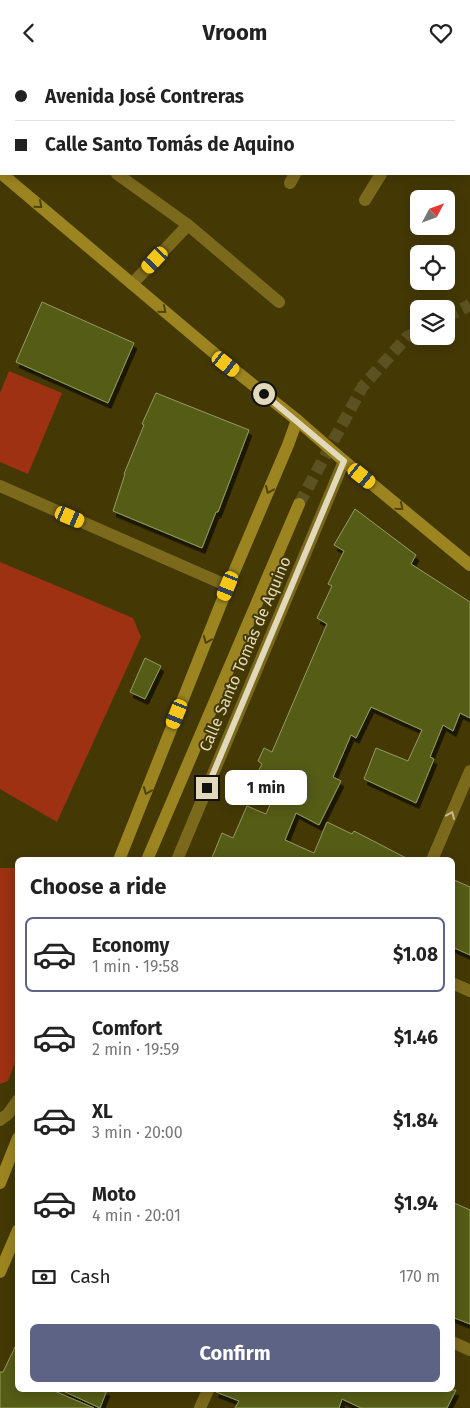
<!DOCTYPE html>
<meta charset="utf-8">
<style>
:root{--surface:#fff;--page:#f6f6f6;--text:#222;--muted:#767676;--line:#e0e0e0;--accent:#5c6384}
body{margin:0;font-family:"Fira Sans",sans-serif;background:var(--page);color:var(--text);height:100vh;display:flex;flex-direction:column;font-size:19px;white-space:nowrap}
*{box-sizing:border-box;margin:0}
p{font-size:16px;color:var(--muted)}
.icon{flex:none;width:28px;height:28px;fill:none;stroke:currentColor;stroke-width:2;stroke-linecap:round;stroke-linejoin:round}
.map{position:relative;flex:1;overflow:hidden}
.details{position:absolute;left:15px;top:792px;width:440px;height:535px;display:flex;flex-direction:column;background:var(--surface);border-radius:8px;box-shadow:0 2px 12px #0003}
.details>*{flex:none}
.guide{position:absolute;left:0px;top:0px;width:470px;height:110px;box-shadow:0 2px 12px #0003;display:grid;align-content:center;height:110px;padding:0 15px;background:var(--surface)}
.needle{width:32px;rotate:49deg}
.tools{position:absolute;left:410px;top:125px;display:grid;gap:10px}
.tools a{display:grid;place-items:center;width:45px;height:45px;border-radius:8px;background:var(--surface);box-shadow:0 2px 12px #0003;font-size:25px}
.end{position:absolute;width:22px;height:22px;margin:-11px;border:6px solid #e1d9ba;background:#111;box-shadow:0 0 0 2px #111}
.from{border-radius:50%}
.bubble{position:absolute;height:35px;border-radius:8px;background:var(--surface);box-shadow:0 2px 12px #0003;font-size:16px;font-weight:700;line-height:35px;text-align:center}
.car{position:absolute;width:15px;height:30px;margin:-15px -8px;border-radius:6px;box-shadow:0 0 4px 1px #0007;background:linear-gradient(#f5c518 24%,#345 0 40%,#f5c518 0 76%,#345 0 86%,#f5c518 0)}
.guide b{display:flex;align-items:center;gap:18px;height:48px;font-size:19px}
.guide b+b{border-top:1px solid var(--line)}
.guide i{width:12px;height:12px;background:var(--text)}
ul{padding:0;list-style:none}
li{display:flex;align-items:center;gap:15px;height:75px;margin:0 10px 8px;padding:0 5px;border:2px solid transparent;border-radius:8px}
li div{flex:1}
li b{display:block;font-size:19px}
li em{font-style:normal;font-weight:700}
li.selected{border-color:var(--accent)}
li>.icon{width:45px;height:45px;stroke-width:1.5}
h2{padding:0 15px;font-size:22px;line-height:60px}
.pay{display:flex;align-items:center;gap:12px;height:55px;padding:0 15px;font-size:19px}
.pay p{margin-inline-start:auto}
.cta{display:flex;gap:10px;margin-top:auto;padding:10px 15px}
.cta a{flex:1;height:58px;border-radius:8px;background:var(--accent);color:#fff;font-size:20px;font-weight:700;line-height:58px;text-align:center}
header{display:flex;justify-content:space-between;align-items:center;height:65px;padding:0 15px;background:var(--surface);font-size:22px;font-weight:700}
.map>svg:first-child{display:block}
.pitch{fill:#9d3112}
.building{fill:#545c14;stroke:#939c5f;filter:url(#shadow)}
.lines{fill:none;stroke-linecap:round;stroke-linejoin:round}
.secondary-tunnel{stroke:#5c5120;stroke-width:12;stroke-dasharray:12 6;stroke-linecap:butt}
.street{stroke:#7c6a1c;stroke-width:12}
.secondary{stroke:#9c8520;stroke-width:12}
.oneway{stroke:#514409}
.oneway2{stroke:#c3b88b}
.route{stroke:#e1d9ba;stroke-width:6}
.labels{text-anchor:middle;dominant-baseline:central;stroke-width:4;stroke-linejoin:round;paint-order:stroke}
.street-label{font-size:16px;fill:#e1d9ba;stroke:#443905}
</style>
<header><svg class="icon" aria-label="back" viewBox="0 0 24 24"><path d="M15 5l-7 7 7 7"/></svg>Vroom<svg class="icon" aria-label="heart" viewBox="0 0 24 24"><path d="M12 20l-8-8c-3-5 5-10 8-4 3-6 11-1 8 4z"/></svg></header>
<div class="map">
<svg width="470" height="1343" viewBox="0 0 470 1343">
<defs>
<filter id="shadow"><feDropShadow dx="3" dy="5.5" stdDeviation="0" flood-color="#0009"/></filter>
</defs>
<rect width="100%" height="100%" fill="#443905"/>
<g class="pitch">
<polygon points="9,306 62,328 28,409 0,397 0,328"/>
<polygon points="0,497 133,553 141,572 57,757 0,724"/>
<polygon points="0,803 18,803 17,992 8,1016 0,1019"/>
</g>
<g class="building">
<polygon points="42,237 134,278 108,338 16,297"/>
<polygon points="156,328 249,365 218,447 216,447 202,483 113,446 125,409 124,409 144,360 142,359"/>
<polygon points="355,444 416,490 411,499 470,537 470,653 460,648 453,666 443,660 430,692 434,694 416,738 364,714 376,683 408,696 422,665 371,642 356,673 351,670 333,712 341,716 319,760 296,748 285,775 314,788 327,757 352,769 354,766 410,795 211,795 222,768 233,773 247,741 266,749 280,717 258,707 262,699 258,696 264,683 272,687 327,559 317,553 332,521 328,519 344,486 334,480"/>
<polygon points="145,593 161,601 145,634 130,627"/>
<polygon points="452,814 470,822 470,890 452,882"/>
<polygon points="452,1137 470,1145 470,1259 452,1252"/>
<polygon points="18,1276 18,1325 52,1325 94,1343 0,1343 0,1307 3,1307"/>
<polygon points="61,1325 107,1325 100,1343"/>
<polygon points="216,1325 456,1325 447,1343 361,1343 342,1334 339,1343 235,1343 239,1336 216,1327"/>
</g>
<g class="lines">
<g class="secondary-tunnel">
<polyline points="446,252 470,240"/>
<polyline points="299,439 363,321 407,272 419,266"/>
</g>
<g class="street">
<polyline points="117,109 188,160"/>
<polyline points="290,118 295,109"/>
<polyline points="365,135 381,109"/>
<polyline points="132,219 188,160 279,237"/>
<polyline points="0,421 228,521"/>
<polyline points="177,795 344,396"/>
<polyline points="432,795 470,706"/>
<polyline points="452,918 470,926"/>
<polyline points="0,1055 8,1049 18,1035"/>
<polyline points="452,1277 470,1285"/>
<polyline points="200,1343 208,1325"/>
</g>
<g class="secondary">
<polyline points="346,0 348,1"/>
<polyline points="469,84 470,85"/>
<polyline points="2,109 227,299 297,355 344,396 470,500"/>
<polyline points="119,795 228,521 288,380 297,355"/>
<polyline points="147,795 299,439"/>
<polyline points="0,1118 18,1073"/>
<polyline points="0,1207 18,1165"/>
</g>
</g>
<defs><path id="oneway-chevron" d="M-2-3.5L2.5 0L-2 3.5" fill="none" stroke-width="1.6" stroke-linecap="round" stroke-linejoin="round" transform="scale(1.25)"/></defs>
<g class="oneway">
<use href="#oneway-chevron" transform="translate(39 140) rotate(40)"/>
<use href="#oneway-chevron" transform="translate(163 245) rotate(40)"/>
<use href="#oneway-chevron" transform="translate(269 425) rotate(113)"/>
<use href="#oneway-chevron" transform="translate(400 442) rotate(40)"/>
<use href="#oneway-chevron" transform="translate(207 575) rotate(112)"/>
<use href="#oneway-chevron" transform="translate(147 726) rotate(112)"/>
</g>
<use class="oneway2" href="#oneway-chevron" transform="translate(451 750) rotate(-67)"/>
<g class="lines">
<polyline class="route" points="207,723 344,396 264,329"/>
</g>
<g class="labels">
<g class="street-label">
<text transform="translate(245 589) rotate(-67)">Calle Santo Tomás de Aquino</text>
</g>
</g>
</svg>
<div class="tools">
<a><svg class="needle" viewBox="-14 -14 28 28"><path d="M0-13l5 13h-10z" fill="#e53935"/><path d="M0 13l5-13h-10z" fill="#767676"/></svg></a>
<a><svg class="icon" aria-label="locate" viewBox="0 0 24 24"><circle cx="12" cy="12" r="6"/><path d="M12 2v4M12 18v4M2 12h4M18 12h4"/></svg></a>
<a><svg class="icon" aria-label="layers" viewBox="0 0 24 24"><path d="M12 4l9 5-9 5-9-5zM3 14l9 5 9-5"/></svg></a>
</div>
<i class="end from" style="left:264px;top:329px"></i>
<i class="end" style="left:207px;top:723px"></i>
<div class="bubble" style="left:225px;top:705px;width:82px">1 min</div>
<i class="car" style="left:155px;top:195px;rotate:223deg"></i>
<i class="car" style="left:226px;top:299px;rotate:128deg"></i>
<i class="car" style="left:362px;top:411px;rotate:129deg"></i>
<i class="car" style="left:70px;top:452px;rotate:113deg"></i>
<i class="car" style="left:228px;top:521px;rotate:202deg"></i>
<i class="car" style="left:177px;top:649px;rotate:202deg"></i>
<div class="guide">
<b><i class="from"></i>Avenida José Contreras</b>
<b><i></i>Calle Santo Tomás de Aquino</b>
</div>
<section class="details">
<h2>Choose a ride</h2>
<ul>
<li class="selected"><svg class="icon" aria-label="car" viewBox="0 0 24 24"><path d="M5 17H2v-5l4-1 3-4h7l3 4 3 1v5h-3M9 17h6M6 11h13"/><circle cx="7" cy="17" r="2"/><circle cx="17" cy="17" r="2"/></svg><div><b>Economy</b><p>1 min · 19:58</p></div><em>$1.08</em></li>
<li><svg class="icon" aria-label="car" viewBox="0 0 24 24"><path d="M5 17H2v-5l4-1 3-4h7l3 4 3 1v5h-3M9 17h6M6 11h13"/><circle cx="7" cy="17" r="2"/><circle cx="17" cy="17" r="2"/></svg><div><b>Comfort</b><p>2 min · 19:59</p></div><em>$1.46</em></li>
<li><svg class="icon" aria-label="car" viewBox="0 0 24 24"><path d="M5 17H2v-5l4-1 3-4h7l3 4 3 1v5h-3M9 17h6M6 11h13"/><circle cx="7" cy="17" r="2"/><circle cx="17" cy="17" r="2"/></svg><div><b>XL</b><p>3 min · 20:00</p></div><em>$1.84</em></li>
<li><svg class="icon" aria-label="car" viewBox="0 0 24 24"><path d="M5 17H2v-5l4-1 3-4h7l3 4 3 1v5h-3M9 17h6M6 11h13"/><circle cx="7" cy="17" r="2"/><circle cx="17" cy="17" r="2"/></svg><div><b>Moto</b><p>4 min · 20:01</p></div><em>$1.94</em></li>
</ul>
<div class="pay"><svg class="icon" aria-label="cash" viewBox="0 0 24 24"><path d="M3 7h18v10H3z"/><circle cx="12" cy="12" r="2"/></svg>Cash<p>170 m</p></div>
<div class="cta"><a>Confirm</a></div>
</section>
</div>
